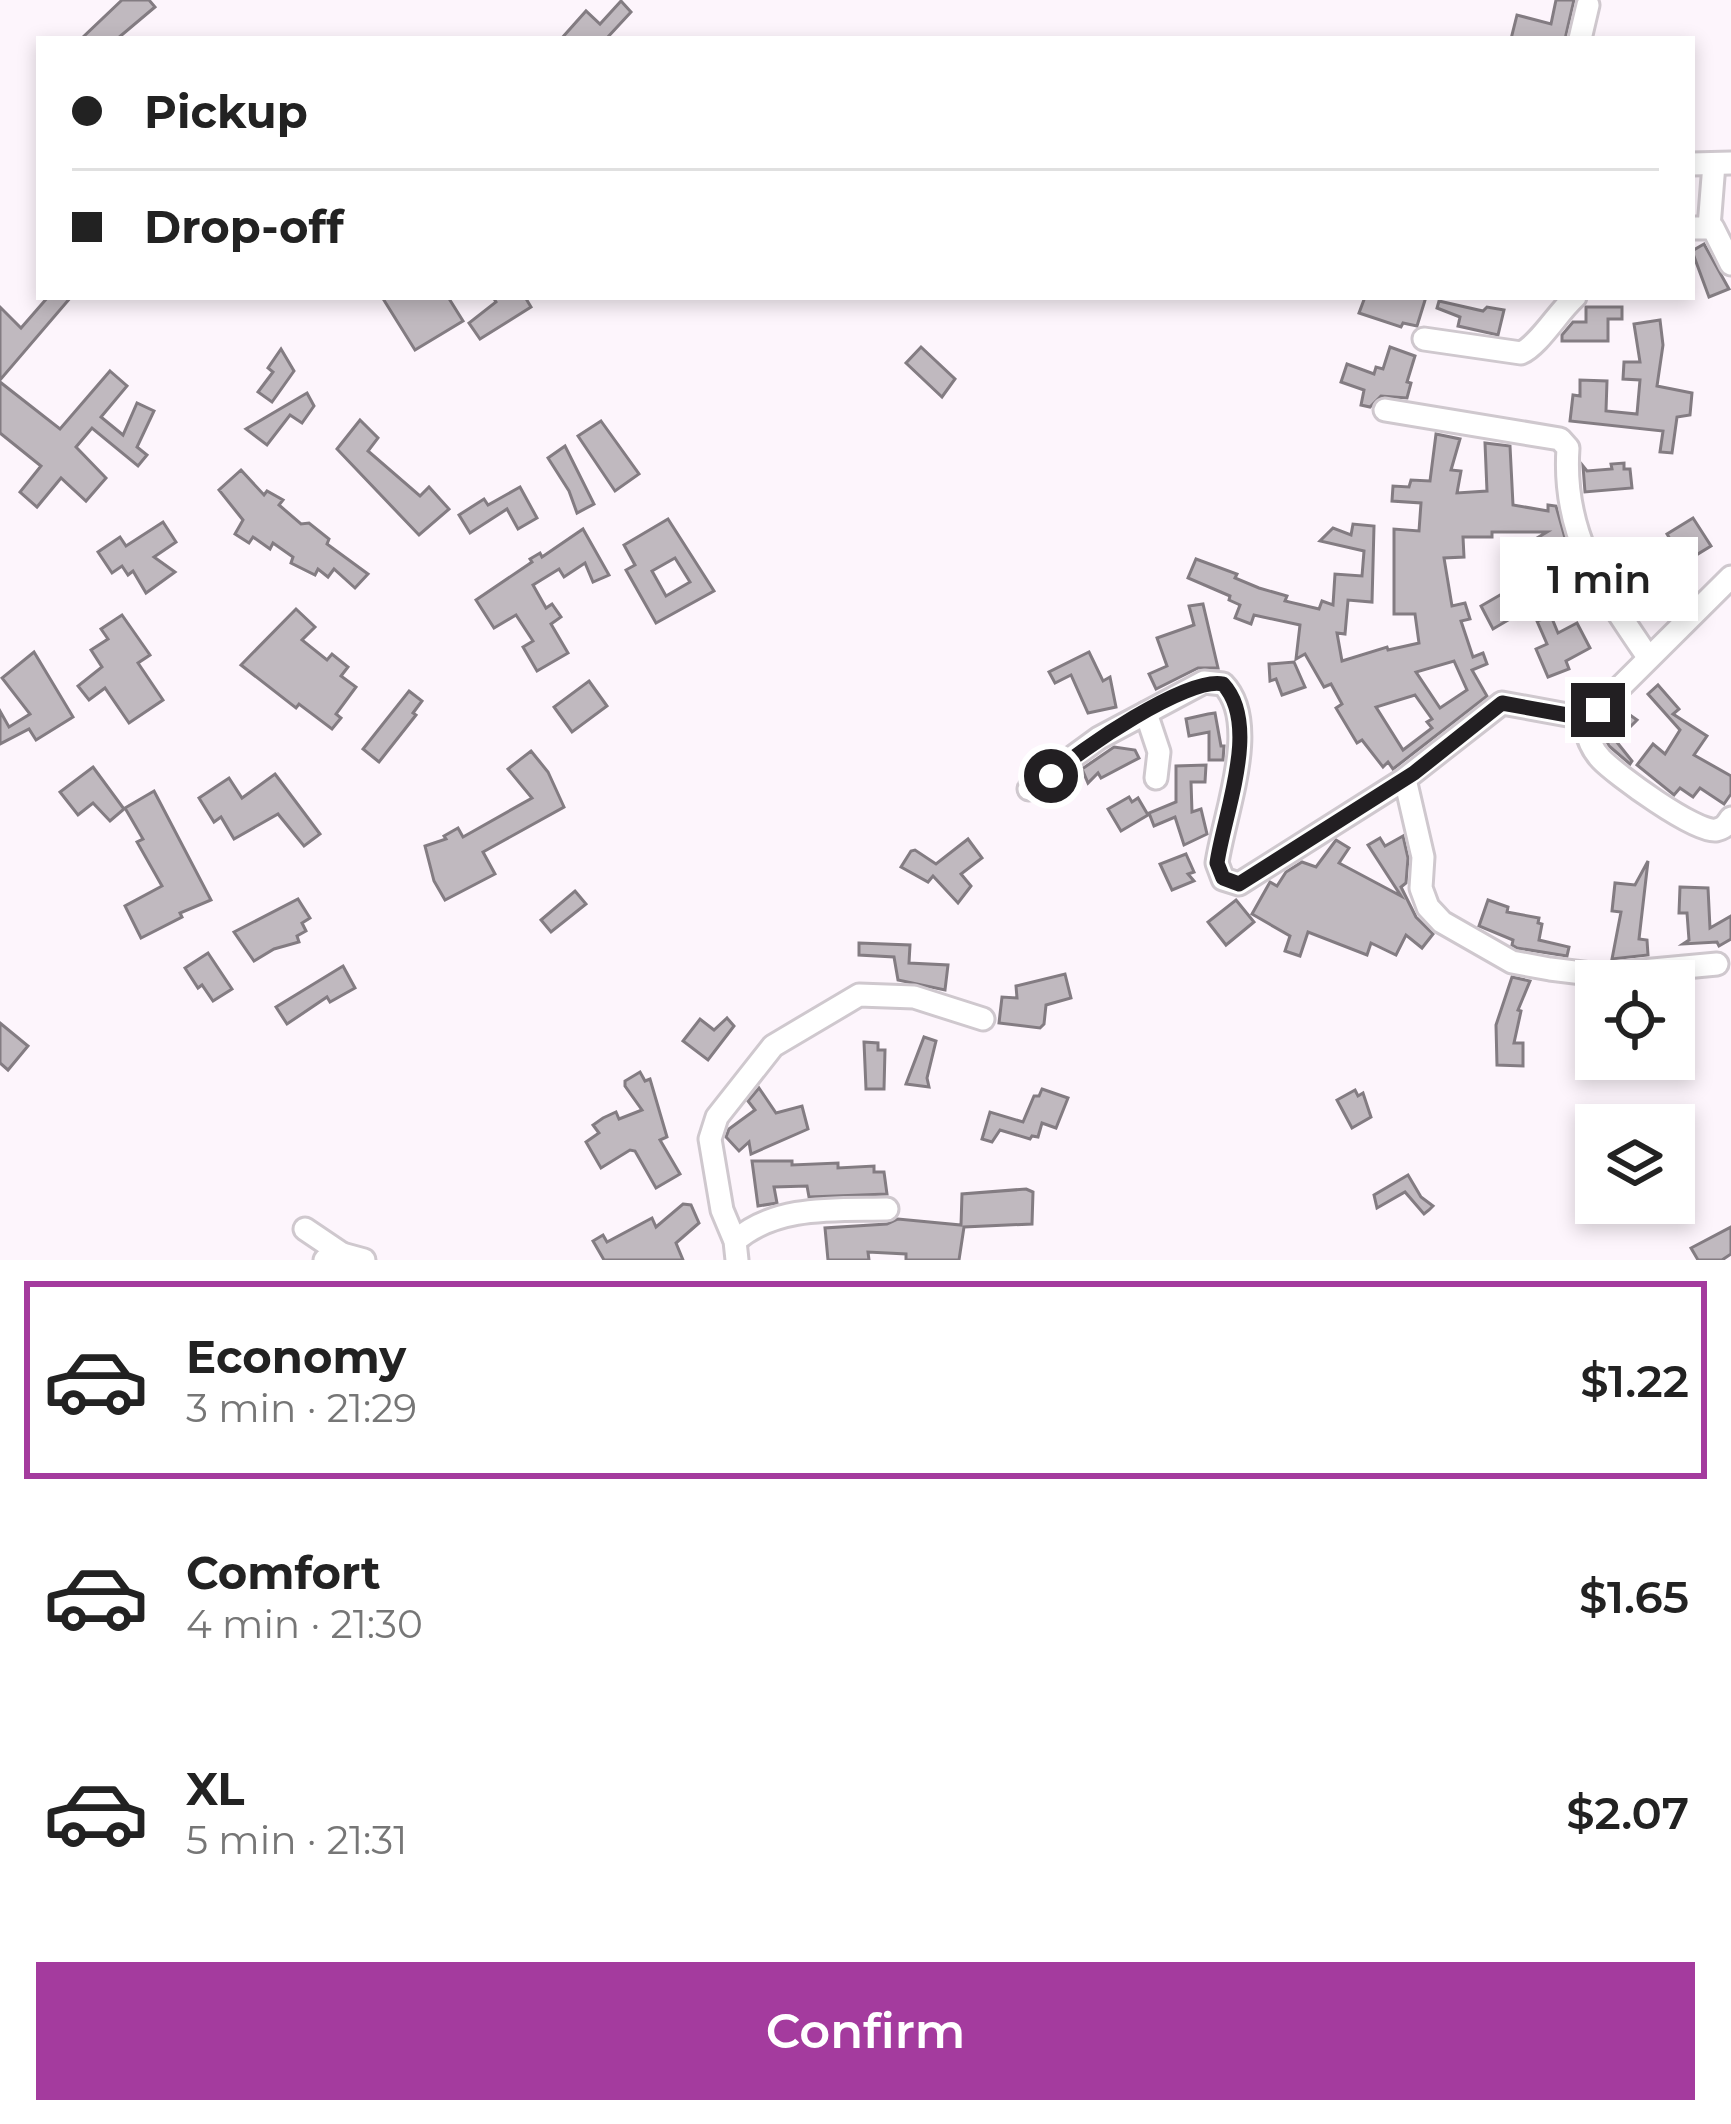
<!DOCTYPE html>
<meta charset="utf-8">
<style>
:root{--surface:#fff;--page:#f2f2f2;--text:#222;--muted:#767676;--line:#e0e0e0;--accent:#a43b9e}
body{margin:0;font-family:Montserrat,sans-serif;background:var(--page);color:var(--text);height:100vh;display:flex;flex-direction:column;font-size:45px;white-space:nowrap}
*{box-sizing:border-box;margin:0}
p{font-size:39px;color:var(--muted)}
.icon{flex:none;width:66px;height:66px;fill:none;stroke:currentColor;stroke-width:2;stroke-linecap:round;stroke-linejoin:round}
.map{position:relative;height:1260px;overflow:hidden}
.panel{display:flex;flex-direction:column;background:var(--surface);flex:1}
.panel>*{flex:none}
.hud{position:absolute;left:36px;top:36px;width:1659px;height:264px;border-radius:0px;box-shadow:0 6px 18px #0003;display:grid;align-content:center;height:264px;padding:0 36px;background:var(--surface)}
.controls{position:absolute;left:1575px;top:960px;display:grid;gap:24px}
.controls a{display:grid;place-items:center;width:120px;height:120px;border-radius:0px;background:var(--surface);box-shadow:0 6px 18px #0003;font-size:60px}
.end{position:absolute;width:54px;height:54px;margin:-27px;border:15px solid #221f22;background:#fff;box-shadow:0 0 0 6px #fff}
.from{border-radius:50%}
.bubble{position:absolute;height:84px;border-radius:0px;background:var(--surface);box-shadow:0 6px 18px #0003;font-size:39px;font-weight:600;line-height:84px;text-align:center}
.hud b{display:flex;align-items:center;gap:42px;height:114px;font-size:45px}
.hud b+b{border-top:3px solid var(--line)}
.hud i{width:30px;height:30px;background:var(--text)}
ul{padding:21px 0 0;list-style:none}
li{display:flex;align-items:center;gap:36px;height:198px;margin:0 24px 18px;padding:0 12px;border:6px solid transparent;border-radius:0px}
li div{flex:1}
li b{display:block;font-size:45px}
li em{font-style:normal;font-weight:600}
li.on{border-color:var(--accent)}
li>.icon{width:108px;height:108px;stroke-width:1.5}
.button{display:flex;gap:24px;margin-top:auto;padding:24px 36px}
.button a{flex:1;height:138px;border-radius:0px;background:var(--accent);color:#fff;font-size:48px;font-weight:600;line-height:138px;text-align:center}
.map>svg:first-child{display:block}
.building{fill:#c0b9bf;stroke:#837c82;stroke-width:3;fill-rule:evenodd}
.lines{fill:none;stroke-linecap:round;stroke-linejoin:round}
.minor-casing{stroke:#cfc8ce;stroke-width:27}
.minor{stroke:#fff;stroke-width:21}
.route{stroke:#221f22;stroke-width:15}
</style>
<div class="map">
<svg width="1731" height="1260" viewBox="0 0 1731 1260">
<rect width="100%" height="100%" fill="#fdf5fc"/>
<g class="building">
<polygon points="122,0 149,0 155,7 117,39 81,39"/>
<polygon points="1556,0 1574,0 1565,39 1511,39 1517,15 1551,24"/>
<polygon points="621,1 631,12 606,39 561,39 586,11 600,24"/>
<polygon points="1704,244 1729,289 1709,297 1692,251"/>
<polygon points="48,297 71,297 0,380 0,307 21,328"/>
<polygon points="382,297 448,297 463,321 415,350"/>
<polygon points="493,297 525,297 531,307 480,339 469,323 496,302"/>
<polygon points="1365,297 1426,297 1417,326 1403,323 1401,327 1359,313"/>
<polygon points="1439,301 1483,311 1487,307 1504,310 1498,335 1458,326 1460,317 1437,308"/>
<polygon points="1586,307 1622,307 1622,319 1608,319 1608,341 1562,341 1562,335 1573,322 1586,322"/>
<polygon points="1660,320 1663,345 1657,386 1692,393 1690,415 1677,417 1672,453 1660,452 1663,431 1570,421 1573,395 1580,396 1580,380 1607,381 1606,411 1637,414 1640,380 1623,379 1624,362 1640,362 1634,324"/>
<polygon points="921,347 955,379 942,397 906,363"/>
<polygon points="1390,347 1415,356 1407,382 1411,383 1407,398 1381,396 1370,407 1361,405 1364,390 1341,382 1347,364 1374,374 1376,367 1383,369"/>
<polygon points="281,349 294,371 272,402 258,392 273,372 268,368"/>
<polygon points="110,371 127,386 101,417 123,435 137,403 154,411 137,447 147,455 138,466 92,428 76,447 106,478 86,501 61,478 37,507 20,492 41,466 0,433 0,382 60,429"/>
<polygon points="307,393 314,406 302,423 290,415 267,445 246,429"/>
<polygon points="360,420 378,438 368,451 420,496 429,487 449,509 419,535 337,449"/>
<polygon points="601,421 639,474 615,491 578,436"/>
<path d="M1436,434L1460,439L1451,470L1461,471L1457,493L1487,491L1485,443L1510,446L1513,505L1548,511V505L1556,506L1567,545L1566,560L1530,558L1539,571L1518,582L1507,556L1547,532H1492V537H1463L1464,557L1444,558L1452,606L1465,603L1470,619L1461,621L1473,657L1483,653L1487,664L1472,670L1487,696L1393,769L1388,762L1383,767L1362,740L1357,743L1336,708L1342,704L1331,684L1324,687L1305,654L1296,659L1300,625L1254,615L1251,624L1235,618L1240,605L1229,600L1230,596L1188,578L1196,559L1237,574L1235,578L1259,588L1287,596L1285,601L1319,609L1322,601L1333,605L1335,574L1362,576L1364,551L1320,541L1333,528L1351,535L1353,524L1374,526L1372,602L1348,600L1345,634L1337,633L1342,661L1387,647L1388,650L1419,643L1415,614H1394V529L1419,531L1421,503L1392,501L1393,486L1409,487L1411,480L1430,481ZM1454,661L1467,690L1440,708L1416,672ZM1415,695L1432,719L1427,722L1432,728L1403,750L1376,707Z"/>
<polygon points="565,446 594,504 577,513 569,491 548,458"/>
<polygon points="1624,463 1624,469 1630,469 1632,488 1585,492 1583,466 1587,471 1612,469 1611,464"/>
<polygon points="241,470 264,495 267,491 283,500 279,505 301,524 309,523 329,539 327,544 368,574 355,588 334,569 328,577 318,569 315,575 291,563 293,557 273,543 270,549 253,537 249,543 235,534 243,520 219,490"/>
<polygon points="520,487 537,518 518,529 507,509 470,533 459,515 484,499 488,505"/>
<polygon points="1693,518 1711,546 1688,560 1686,556 1676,561 1668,548 1673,544 1667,534"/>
<path d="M668,519L714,591L656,623L626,570L635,565L624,545ZM675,558L690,582L666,596L652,571Z"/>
<polygon points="163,522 176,542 154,557 175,572 146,593 133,571 128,575 122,566 112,573 98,552 120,537 126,546"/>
<polygon points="583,529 609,575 593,582 585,563 564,577 559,569 533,585 546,608 552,604 561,617 551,624 568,653 537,671 523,647 533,641 516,615 494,628 476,600 532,562 530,559 540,553 542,557"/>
<polygon points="1507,591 1520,613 1493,629 1481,606"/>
<polygon points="1203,604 1218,668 1198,668 1156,689 1149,674 1167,666 1157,638 1194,625 1189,606"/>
<polygon points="296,609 315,627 302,640 327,660 332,654 348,667 341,676 356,687 336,714 341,718 332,729 299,704 296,708 241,665"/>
<polygon points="122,615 150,655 138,663 163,700 129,723 105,688 89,700 78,686 102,667 91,650 108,639 101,629"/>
<polygon points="1551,616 1558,633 1577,623 1590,648 1566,661 1569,669 1548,677 1536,649 1547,644 1537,621"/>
<polygon points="34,652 73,717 36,740 29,729 0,744 0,711 9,727 30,714 2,678"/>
<polygon points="1089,652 1103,681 1110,677 1116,707 1088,713 1071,675 1055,683 1049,672"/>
<polygon points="1294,662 1305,687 1282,695 1276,679 1270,681 1269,664"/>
<polygon points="589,681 607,706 572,732 554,707"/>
<polygon points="1658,685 1679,709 1673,714 1707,736 1694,755 1731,776 1731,794 1724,804 1700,788 1693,797 1680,788 1674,795 1637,765 1653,744 1665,754 1680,730 1648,694"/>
<polygon points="409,691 422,701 413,713 416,715 379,762 363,749"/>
<polygon points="1620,708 1637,720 1616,741 1632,761 1630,764 1609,746 1601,728"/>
<polygon points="1208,714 1215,713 1221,746 1224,746 1223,760 1209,760 1209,732 1189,736 1186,719"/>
<polygon points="1114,747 1135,750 1139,758 1101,778 1098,773 1088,783 1082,769"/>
<polygon points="531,751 548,772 564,807 483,852 495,874 445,900 434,881 425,846 446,839 444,836 458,828 463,837 532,798 508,769"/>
<polygon points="1206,765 1205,782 1191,782 1192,812 1201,809 1207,834 1184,845 1175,817 1154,826 1149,813 1176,802 1176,766"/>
<polygon points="93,767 124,809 110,821 93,803 78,815 60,792"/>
<polygon points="275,774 320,834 304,846 278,814 234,839 221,817 214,822 199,798 229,778 242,798"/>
<polygon points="154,791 211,900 180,913 182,917 141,938 125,906 162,886 137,842 143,839 125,808"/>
<polygon points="1129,797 1132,802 1138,798 1148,815 1121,831 1108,809"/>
<polygon points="1403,836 1408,858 1406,883 1401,887 1416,917 1433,934 1422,948 1406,935 1396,955 1371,943 1367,955 1308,932 1300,956 1285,951 1290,936 1252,914 1270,882 1277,886 1286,872 1302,862 1316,867 1336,840 1349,848 1339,863 1401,896 1368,845 1380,838 1385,846"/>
<polygon points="968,839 982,858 961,874 971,886 958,903 933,876 928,882 901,867 911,851 915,850 936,864"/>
<polygon points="1186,854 1194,872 1188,874 1194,881 1172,890 1160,864"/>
<polygon points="1648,861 1639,939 1647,940 1648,955 1612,959 1621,912 1612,911 1615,883 1635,885"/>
<polygon points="1680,887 1708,888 1710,928 1731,916 1731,939 1719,946 1717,942 1683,944 1689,940 1687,913 1679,913"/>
<polygon points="575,891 586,904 551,932 541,920"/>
<polygon points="298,899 310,918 302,923 306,931 297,936 299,942 274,949 254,961 234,932"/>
<polygon points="1236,900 1254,922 1226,945 1208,922"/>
<polygon points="1488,900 1508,907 1507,912 1539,918 1538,923 1542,924 1539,940 1569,947 1567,956 1517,948 1512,945 1513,940 1479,926"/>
<polygon points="859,943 910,945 909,963 948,965 945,990 898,980 894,957 859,955"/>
<polygon points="208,953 232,989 213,1001 202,985 198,988 185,968"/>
<polygon points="343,966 355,988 330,1002 327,997 287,1024 276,1007"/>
<polygon points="1065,974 1071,998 1046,1005 1044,1024 1040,1028 999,1023 1002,997 1017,998 1016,986"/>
<polygon points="1512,977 1530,981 1518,1010 1521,1011 1514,1043 1523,1043 1523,1066 1497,1065 1496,1025"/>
<polygon points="727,1018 734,1026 708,1060 683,1041 700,1019 714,1030"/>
<polygon points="0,1023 28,1046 8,1070 0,1063"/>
<polygon points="924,1037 936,1041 927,1078 929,1087 906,1084"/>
<polygon points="864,1042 878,1043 878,1050 885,1050 884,1089 866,1089"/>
<polygon points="640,1072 645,1081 650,1079 667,1137 660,1140 680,1174 656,1188 635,1151 630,1150 601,1168 586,1142 599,1133 593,1125 603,1118 616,1112 619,1119 642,1110 625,1086 625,1081"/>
<polygon points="759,1088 776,1113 802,1106 808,1129 751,1154 749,1142 739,1151 726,1137 729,1129 755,1110 748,1101"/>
<polygon points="1042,1089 1068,1098 1056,1128 1042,1123 1038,1137 1032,1136 1030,1139 1000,1130 992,1142 982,1139 990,1112 1023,1122 1034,1096 1039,1096"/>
<polygon points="1355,1090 1358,1096 1363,1093 1371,1117 1352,1128 1337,1100"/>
<polygon points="752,1161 792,1161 792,1165 838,1163 838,1168 874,1166 874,1172 884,1172 887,1194 809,1197 807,1186 774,1187 777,1203 758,1206"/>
<polygon points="1408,1175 1421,1197 1433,1206 1429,1210 1424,1214 1405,1192 1377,1208 1374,1195"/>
<polygon points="1026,1189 1033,1192 1032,1224 964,1227 959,1260 906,1260 906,1254 868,1252 869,1260 828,1260 825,1228 887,1224 898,1219 961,1225 962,1194"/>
<polygon points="683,1204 691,1205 699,1223 676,1243 683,1260 604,1260 593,1241 603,1235 607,1242 652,1218 656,1227"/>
<polygon points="1731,1227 1731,1254 1722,1260 1698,1260 1691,1248"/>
</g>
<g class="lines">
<defs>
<g id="minor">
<polyline points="1580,39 1588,5"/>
<polyline points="1692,164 1731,163"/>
<polyline points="1709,227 1714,164"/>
<polyline points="1692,228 1713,228 1731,264"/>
<path d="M1424,339L1521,353C1539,345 1558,312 1575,297"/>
<path d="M1385,410L1560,439L1568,448C1562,534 1601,588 1648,657"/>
<polyline points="1146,713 1159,752 1156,778"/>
<path d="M1584,723C1587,736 1591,749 1601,759C1615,774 1697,834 1716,830C1725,828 1726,825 1731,818"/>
<polyline points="1405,779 1423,857 1421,888 1428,907 1442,922 1512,962 1550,969 1599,975 1717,964"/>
<path d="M1029,789L1099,738L1204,682L1223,684C1261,723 1224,814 1217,863L1223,879L1239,884L1405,779L1502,703L1573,716L1584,723L1731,577"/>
<polyline points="305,1229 342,1254"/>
<path d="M735,1241C776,1205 834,1210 887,1209"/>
<polyline points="325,1260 342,1254 364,1260"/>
<polyline points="737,1260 735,1241 722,1210 710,1139 717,1117 773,1046 859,995 914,997 983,1019"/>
</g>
</defs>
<use href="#minor" class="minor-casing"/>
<use href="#minor" class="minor"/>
</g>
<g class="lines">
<path class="route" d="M1051,776C1079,750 1188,676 1223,684C1261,725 1224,813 1217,863L1223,878L1239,884L1414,773L1502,703L1573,716L1584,724L1598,710"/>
</g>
</svg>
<div class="controls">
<a><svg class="icon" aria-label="locate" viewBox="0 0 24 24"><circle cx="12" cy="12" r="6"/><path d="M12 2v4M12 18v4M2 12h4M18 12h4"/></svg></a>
<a><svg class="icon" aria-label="layers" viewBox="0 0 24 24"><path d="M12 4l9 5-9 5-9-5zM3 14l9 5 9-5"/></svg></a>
</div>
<i class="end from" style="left:1051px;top:776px"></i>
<i class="end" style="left:1598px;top:710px"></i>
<div class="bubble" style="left:1500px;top:537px;width:198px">1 min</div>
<div class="hud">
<b><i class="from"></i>Pickup</b>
<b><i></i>Drop-off</b>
</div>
</div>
<section class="panel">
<ul>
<li class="on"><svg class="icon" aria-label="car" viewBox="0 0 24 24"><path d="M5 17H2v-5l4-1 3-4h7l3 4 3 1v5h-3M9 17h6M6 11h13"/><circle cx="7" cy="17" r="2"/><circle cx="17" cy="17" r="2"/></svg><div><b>Economy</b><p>3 min · 21:29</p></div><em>$1.22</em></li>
<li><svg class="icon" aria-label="car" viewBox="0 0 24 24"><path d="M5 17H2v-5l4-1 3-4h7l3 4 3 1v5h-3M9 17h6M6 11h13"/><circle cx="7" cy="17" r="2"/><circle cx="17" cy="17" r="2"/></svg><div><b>Comfort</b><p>4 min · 21:30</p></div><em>$1.65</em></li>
<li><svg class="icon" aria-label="car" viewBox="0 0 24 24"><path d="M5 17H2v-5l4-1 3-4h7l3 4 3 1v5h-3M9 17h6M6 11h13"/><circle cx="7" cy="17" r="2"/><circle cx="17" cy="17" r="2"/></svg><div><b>XL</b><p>5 min · 21:31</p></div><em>$2.07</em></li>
</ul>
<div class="button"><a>Confirm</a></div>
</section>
